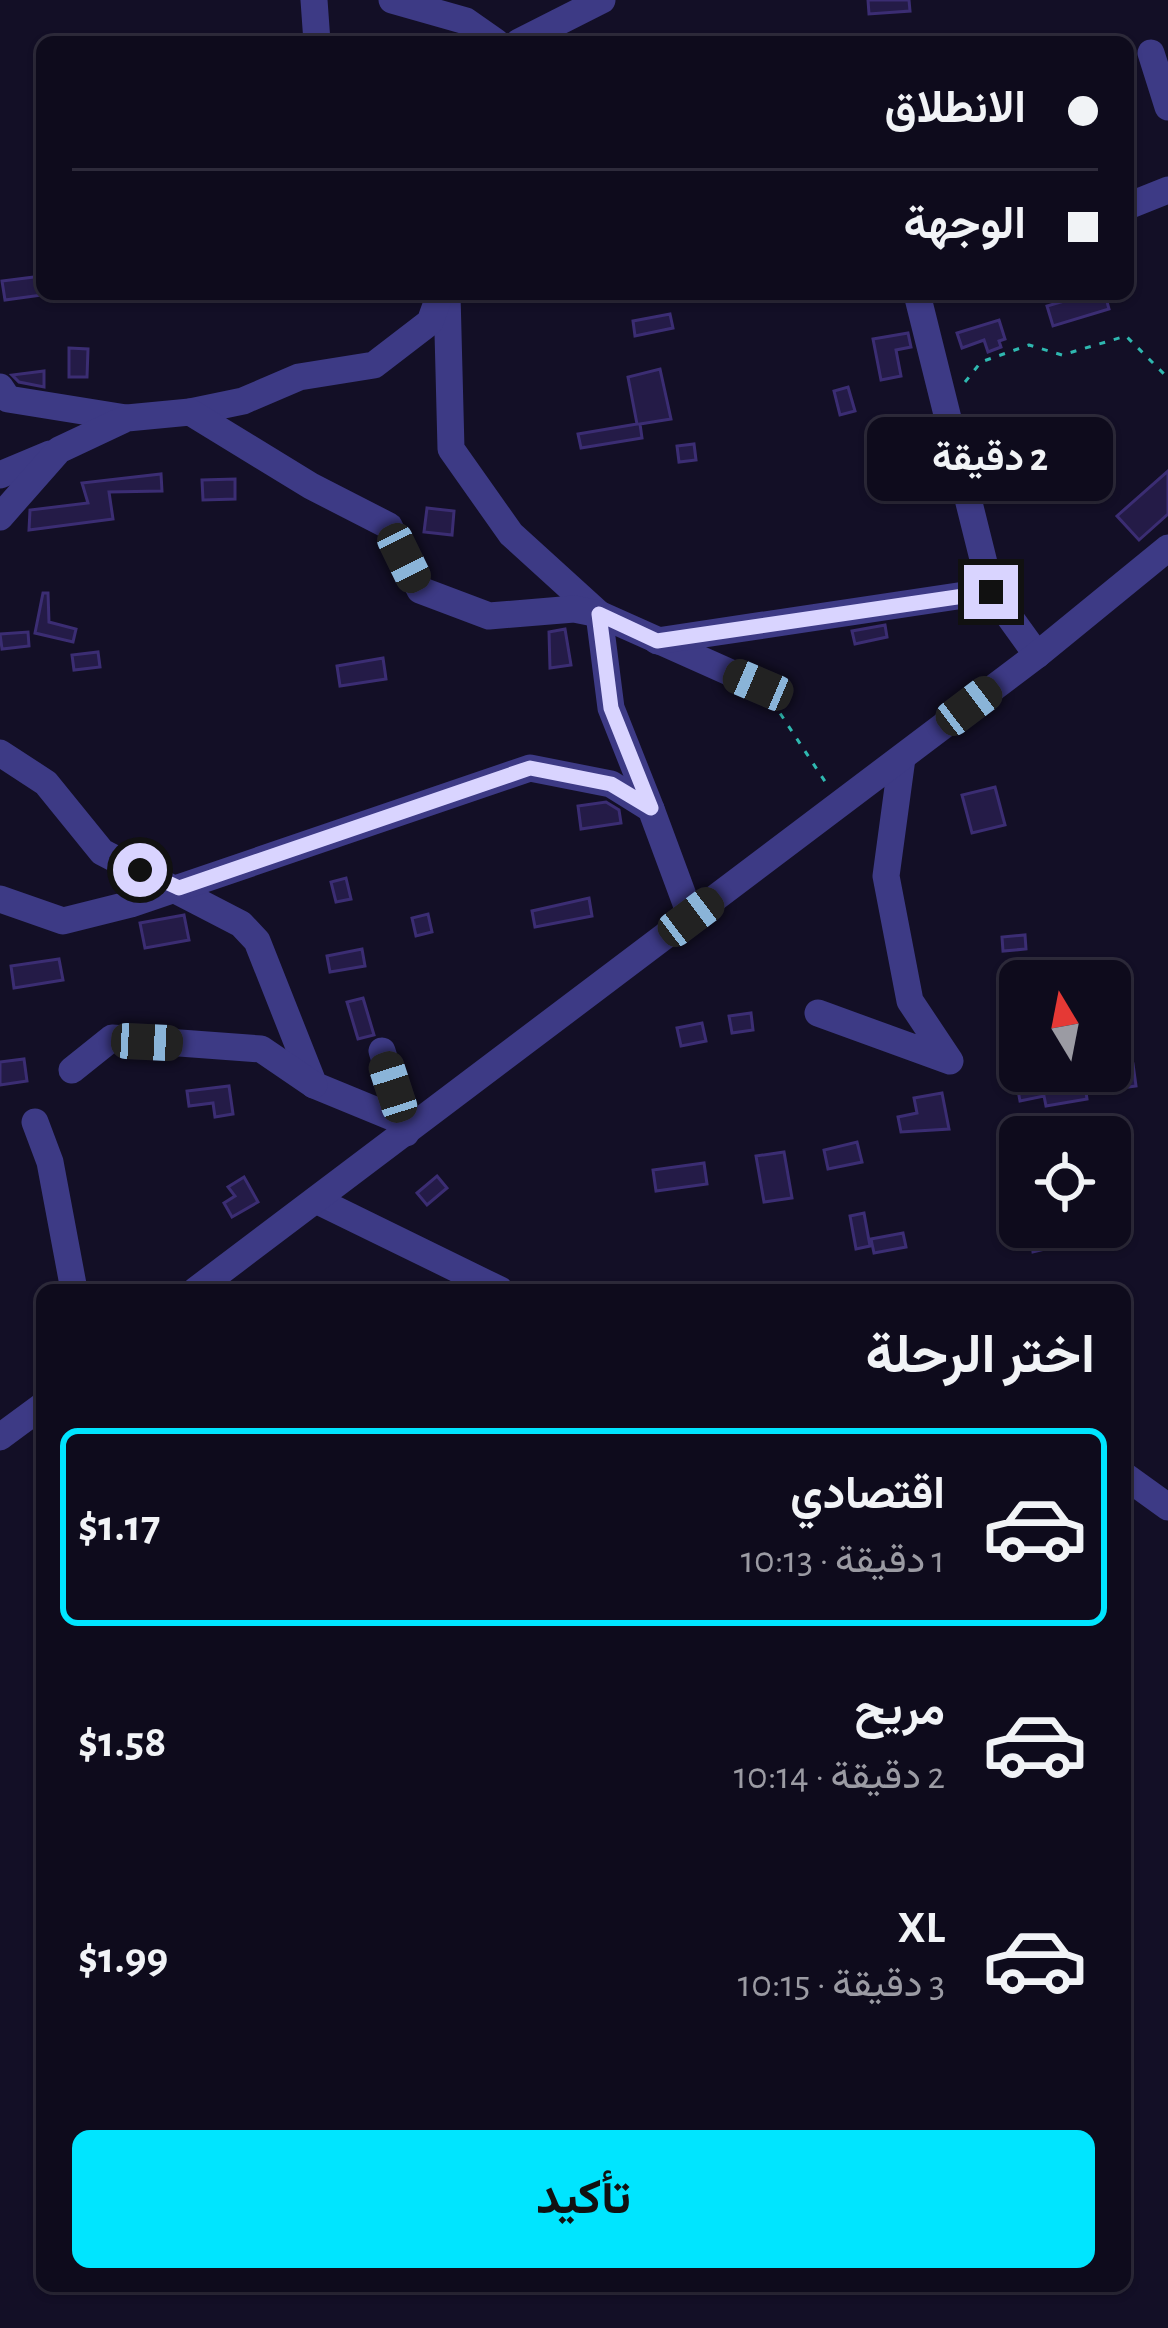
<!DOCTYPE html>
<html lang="ar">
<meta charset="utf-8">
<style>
:root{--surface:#0e0b1c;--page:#1c1929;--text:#f1f3f6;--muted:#9b9ba3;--line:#2e2b3b;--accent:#00e5ff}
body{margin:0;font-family:"Alegreya Sans",Vazirmatn,sans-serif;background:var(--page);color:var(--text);direction:rtl;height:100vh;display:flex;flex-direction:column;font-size:45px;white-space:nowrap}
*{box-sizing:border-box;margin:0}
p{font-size:39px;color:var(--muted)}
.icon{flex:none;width:66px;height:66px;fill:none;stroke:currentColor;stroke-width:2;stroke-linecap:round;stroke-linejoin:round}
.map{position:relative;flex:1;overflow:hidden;direction:ltr}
.panel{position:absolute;left:36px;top:1284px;width:1095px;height:1008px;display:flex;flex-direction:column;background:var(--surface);border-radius:18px;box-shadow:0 3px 9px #0004,0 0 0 3px var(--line);direction:rtl}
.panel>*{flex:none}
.guide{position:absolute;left:36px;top:36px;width:1098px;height:264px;border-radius:18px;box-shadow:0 3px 9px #0004,0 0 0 3px var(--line);direction:rtl;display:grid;align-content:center;height:264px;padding:0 36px;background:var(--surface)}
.needle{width:78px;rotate:350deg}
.controls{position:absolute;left:999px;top:960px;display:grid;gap:24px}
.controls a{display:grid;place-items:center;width:132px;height:132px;border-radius:18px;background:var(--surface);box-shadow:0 3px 9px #0004,0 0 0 3px var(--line);font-size:60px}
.end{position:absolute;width:54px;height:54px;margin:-27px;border:15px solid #d9d4ff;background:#111;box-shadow:0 0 0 6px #111}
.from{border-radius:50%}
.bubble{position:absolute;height:84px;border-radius:18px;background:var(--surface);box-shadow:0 3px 9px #0004,0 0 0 3px var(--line);font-size:39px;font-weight:700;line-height:84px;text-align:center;direction:rtl}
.car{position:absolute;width:36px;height:72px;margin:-36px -18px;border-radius:15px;box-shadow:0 0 9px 3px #0007;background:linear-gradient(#222 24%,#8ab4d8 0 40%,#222 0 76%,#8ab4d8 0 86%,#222 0)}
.guide b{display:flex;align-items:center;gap:42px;height:114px;font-size:45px}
.guide b+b{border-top:3px solid var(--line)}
.guide i{width:30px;height:30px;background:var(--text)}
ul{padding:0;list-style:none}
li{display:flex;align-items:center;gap:36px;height:198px;margin:0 24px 18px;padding:0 12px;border:6px solid transparent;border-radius:18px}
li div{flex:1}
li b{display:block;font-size:45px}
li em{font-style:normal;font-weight:700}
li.active{border-color:var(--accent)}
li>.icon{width:108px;height:108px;stroke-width:1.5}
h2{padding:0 36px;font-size:54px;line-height:144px}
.action{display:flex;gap:24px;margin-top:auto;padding:24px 36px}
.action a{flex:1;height:138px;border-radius:18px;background:var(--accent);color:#111;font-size:48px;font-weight:700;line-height:138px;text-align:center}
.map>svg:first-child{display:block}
.building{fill:#241b47;stroke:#3b2d73;stroke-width:3}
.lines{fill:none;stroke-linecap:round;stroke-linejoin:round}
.path{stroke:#2fb8b0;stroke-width:3;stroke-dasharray:6 9;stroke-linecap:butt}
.minor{stroke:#3d3a85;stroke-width:27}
.route{stroke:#d9d4ff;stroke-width:15}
</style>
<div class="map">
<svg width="1168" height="2328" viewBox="0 0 1168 2328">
<rect width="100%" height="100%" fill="#130f26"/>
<g class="building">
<polygon points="868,0 909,0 910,11 869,14"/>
<polygon points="42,276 42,295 5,300 2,281"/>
<polygon points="1088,294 1105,294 1109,309 1053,326 1047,306"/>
<polygon points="670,314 673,328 635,336 633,321"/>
<polygon points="999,320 1005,339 999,341 1001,347 988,352 984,340 962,348 957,333"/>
<polygon points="908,333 911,347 896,350 901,376 881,380 873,339"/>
<polygon points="69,348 88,349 87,377 69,377"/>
<polygon points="660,369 671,419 640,424 642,438 581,448 578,434 637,424 628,377"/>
<polygon points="44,371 44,387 19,382 12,375"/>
<polygon points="848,387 855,411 840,415 834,391"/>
<polygon points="694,444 696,460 679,462 677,446"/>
<polygon points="928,448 937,469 886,489 878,468"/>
<polygon points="1168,471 1168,514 1139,540 1117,516"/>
<polygon points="1033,473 1036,489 987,499 983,483"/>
<polygon points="161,474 162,491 109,492 113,519 29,530 30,510 88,503 82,483"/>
<polygon points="235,479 235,499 203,500 202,480"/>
<polygon points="427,508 454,511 452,535 424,532"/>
<polygon points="43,593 48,593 49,622 76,629 73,642 35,633"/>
<polygon points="885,625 887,637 855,644 852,631"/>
<polygon points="565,629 571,665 550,668 549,632"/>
<polygon points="28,632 29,646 2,649 0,634"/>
<polygon points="98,652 100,667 74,670 72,655"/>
<polygon points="383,658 386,679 340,686 337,666"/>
<polygon points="995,787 1005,825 972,833 962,795"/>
<polygon points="606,802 619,810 621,823 581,829 578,806"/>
<polygon points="346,878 351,899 336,902 331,882"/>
<polygon points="589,898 592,916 535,927 532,911"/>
<polygon points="428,914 432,932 416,936 412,918"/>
<polygon points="184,915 189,940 145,948 140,923"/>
<polygon points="1025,935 1026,949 1003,951 1002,937"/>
<polygon points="362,949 365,966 330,972 327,956"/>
<polygon points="59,959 63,980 14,988 11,966"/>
<polygon points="363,998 374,1035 358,1039 347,1002"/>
<polygon points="751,1013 753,1030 732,1033 729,1016"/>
<polygon points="702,1023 706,1041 681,1046 677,1028"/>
<polygon points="24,1059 27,1081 0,1085 0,1062"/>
<polygon points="1133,1064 1136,1086 1121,1088 1118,1066"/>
<polygon points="1039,1071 1083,1071 1087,1099 1046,1106 1044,1096 1020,1101 1017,1085 1040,1081"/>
<polygon points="229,1086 233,1114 215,1117 213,1103 189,1106 187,1091"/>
<polygon points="942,1093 949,1129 901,1132 898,1117 917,1113 914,1098"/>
<polygon points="857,1142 862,1162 828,1169 824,1150"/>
<polygon points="784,1152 792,1198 764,1202 756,1156"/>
<polygon points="704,1163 707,1184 656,1191 653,1170"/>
<polygon points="437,1176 447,1188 427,1205 417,1193"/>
<polygon points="244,1177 258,1202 232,1217 224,1203 235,1196 228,1187"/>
<polygon points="864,1213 870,1246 856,1249 850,1216"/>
<polygon points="1041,1227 1103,1227 1103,1235 1033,1252 1030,1229"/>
<polygon points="903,1233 906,1247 874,1253 871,1239"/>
</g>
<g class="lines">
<g class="path">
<polyline points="965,382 981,362 1029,345 1062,355 1126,336 1168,378"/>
<polyline points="772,701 826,783"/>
</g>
<g class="minor">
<polyline points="314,0 317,42"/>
<polyline points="392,0 466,21 496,42"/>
<polyline points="519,42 602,0"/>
<polyline points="1151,53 1168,107"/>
<polyline points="1128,206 1168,190"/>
<polyline points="447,294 451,449 511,534 599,614 611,708 651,809"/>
<polyline points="917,294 991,591 1037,655"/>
<polyline points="0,387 8,399 126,418"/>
<polyline points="190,412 243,401 299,377 374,365 430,322 440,294"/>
<polyline points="0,475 50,454"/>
<polyline points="0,517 59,450 127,418 190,412 311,486 389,526 420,590 489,616 574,609 599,614 758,685"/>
<polyline points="657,641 991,591"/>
<polyline points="0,753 46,783 102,852 241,924 257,941 314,1085 404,1122 406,1133"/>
<polyline points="0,899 63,921 131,904 530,768 611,784 651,809 691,917"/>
<polyline points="818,1013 950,1061 910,1001 886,876 902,758"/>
<polyline points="382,1051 404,1122"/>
<polyline points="72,1070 112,1038 261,1049 314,1085"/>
<polyline points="35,1122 50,1162 74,1290"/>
<polyline points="316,1200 500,1290"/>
<polyline points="196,1290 1037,655 1168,548"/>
<polyline points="0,1437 42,1406"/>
<polyline points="1125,1476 1168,1507"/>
</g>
</g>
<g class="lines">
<polyline class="route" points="140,870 179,888 530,768 611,784 651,808 611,708 599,614 657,641 991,592"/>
</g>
</svg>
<div class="controls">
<a><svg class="needle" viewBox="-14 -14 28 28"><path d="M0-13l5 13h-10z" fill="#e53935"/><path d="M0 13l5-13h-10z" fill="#9b9ba3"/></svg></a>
<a><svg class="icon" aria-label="locate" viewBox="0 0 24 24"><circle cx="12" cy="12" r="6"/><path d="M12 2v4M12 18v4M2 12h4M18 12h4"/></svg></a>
</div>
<i class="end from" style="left:140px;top:870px"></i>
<i class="end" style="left:991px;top:592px"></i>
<div class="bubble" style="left:867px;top:417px;width:246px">2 دقيقة</div>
<i class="car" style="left:404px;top:558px;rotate:154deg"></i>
<i class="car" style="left:758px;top:685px;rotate:293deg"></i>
<i class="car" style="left:969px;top:706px;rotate:53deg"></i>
<i class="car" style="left:691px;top:917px;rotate:53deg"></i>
<i class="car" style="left:147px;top:1042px;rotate:93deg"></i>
<i class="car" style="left:393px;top:1087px;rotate:342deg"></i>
<div class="guide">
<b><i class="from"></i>الانطلاق</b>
<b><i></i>الوجهة</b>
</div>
<section class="panel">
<h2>اختر الرحلة</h2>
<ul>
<li class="active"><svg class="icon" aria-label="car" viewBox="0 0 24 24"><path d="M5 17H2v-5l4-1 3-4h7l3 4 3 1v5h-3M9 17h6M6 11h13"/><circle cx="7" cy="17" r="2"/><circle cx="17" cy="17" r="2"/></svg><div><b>اقتصادي</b><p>1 دقيقة · 10:13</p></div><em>$1.17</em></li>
<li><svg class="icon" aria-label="car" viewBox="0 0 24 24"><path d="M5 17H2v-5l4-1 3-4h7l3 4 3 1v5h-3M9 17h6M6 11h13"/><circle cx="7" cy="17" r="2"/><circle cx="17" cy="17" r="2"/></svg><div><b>مريح</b><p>2 دقيقة · 10:14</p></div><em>$1.58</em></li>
<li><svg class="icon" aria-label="car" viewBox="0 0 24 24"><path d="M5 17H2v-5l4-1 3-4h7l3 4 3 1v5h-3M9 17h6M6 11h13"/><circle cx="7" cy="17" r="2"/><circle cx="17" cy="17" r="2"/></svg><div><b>XL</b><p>3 دقيقة · 10:15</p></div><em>$1.99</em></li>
</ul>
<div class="action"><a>تأكيد</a></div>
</section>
</div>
